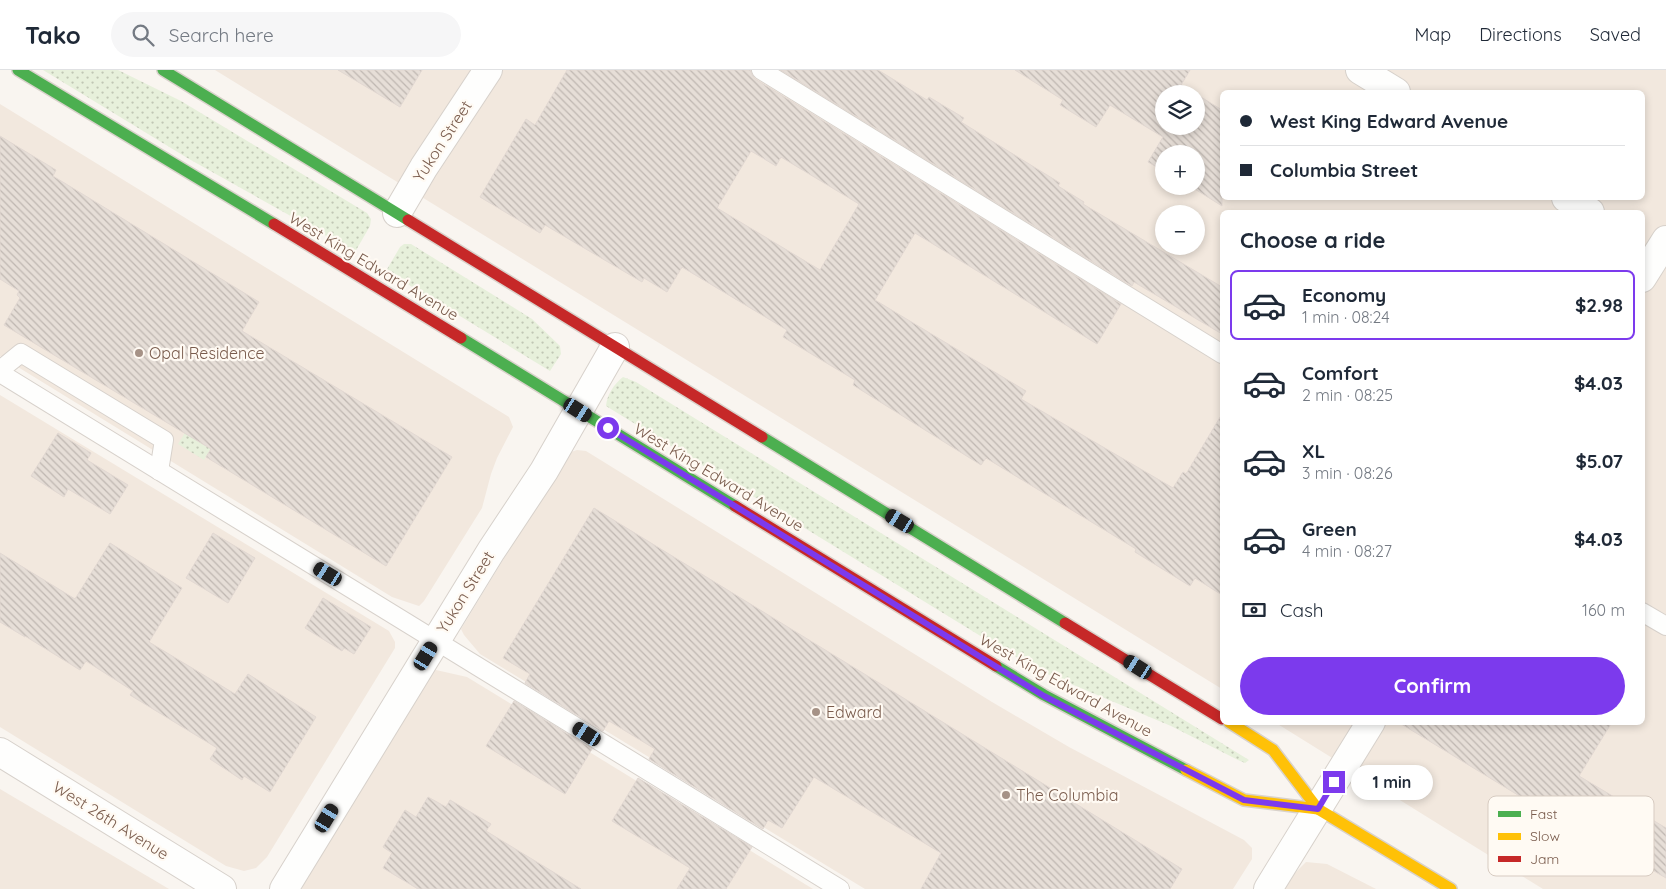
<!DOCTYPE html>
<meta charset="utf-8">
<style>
:root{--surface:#fff;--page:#f6f6f7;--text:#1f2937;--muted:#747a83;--line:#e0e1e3;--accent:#7c3aed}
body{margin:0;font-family:Quicksand,sans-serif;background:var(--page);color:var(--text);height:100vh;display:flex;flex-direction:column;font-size:19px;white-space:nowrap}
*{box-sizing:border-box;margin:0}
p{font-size:16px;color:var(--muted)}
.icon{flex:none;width:28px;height:28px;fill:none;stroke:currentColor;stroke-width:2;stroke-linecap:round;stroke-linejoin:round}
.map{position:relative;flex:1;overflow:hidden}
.sheet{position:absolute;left:1220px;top:140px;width:425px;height:515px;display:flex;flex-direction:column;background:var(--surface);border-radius:8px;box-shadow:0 2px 8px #0003}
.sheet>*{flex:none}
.banner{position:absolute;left:1220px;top:20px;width:425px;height:110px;border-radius:8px;box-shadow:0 2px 8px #0003;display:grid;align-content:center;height:110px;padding:0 20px;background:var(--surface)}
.buttons{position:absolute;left:1155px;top:15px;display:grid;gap:10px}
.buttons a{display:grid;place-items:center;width:50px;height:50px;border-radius:50%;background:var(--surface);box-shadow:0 2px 8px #0003;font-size:25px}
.end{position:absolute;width:22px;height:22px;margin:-11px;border:6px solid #7c3aed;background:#fff;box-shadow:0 0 0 2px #fff}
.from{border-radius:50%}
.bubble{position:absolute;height:35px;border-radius:18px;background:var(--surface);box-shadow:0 2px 8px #0003;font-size:16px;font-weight:700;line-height:35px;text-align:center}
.car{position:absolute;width:15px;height:30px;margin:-15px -8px;border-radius:6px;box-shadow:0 0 4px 1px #0007;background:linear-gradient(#222 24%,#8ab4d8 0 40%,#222 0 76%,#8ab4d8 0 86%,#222 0)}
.banner b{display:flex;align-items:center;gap:18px;height:48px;font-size:19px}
.banner b+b{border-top:1px solid var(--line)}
.banner i{width:12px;height:12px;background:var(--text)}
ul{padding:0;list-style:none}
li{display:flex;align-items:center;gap:15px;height:70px;margin:0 10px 8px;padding:0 10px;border:2px solid transparent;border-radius:8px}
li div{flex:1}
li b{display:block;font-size:19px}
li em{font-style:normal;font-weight:700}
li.on{border-color:var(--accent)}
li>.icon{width:45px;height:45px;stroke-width:1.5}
h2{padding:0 20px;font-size:22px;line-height:60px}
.pay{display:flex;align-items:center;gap:12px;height:55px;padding:0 20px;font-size:19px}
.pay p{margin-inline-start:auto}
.cta{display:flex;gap:10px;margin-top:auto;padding:10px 20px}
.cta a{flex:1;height:58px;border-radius:30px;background:var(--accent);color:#fff;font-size:20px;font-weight:700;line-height:58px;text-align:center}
header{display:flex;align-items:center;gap:30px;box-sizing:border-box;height:70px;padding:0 25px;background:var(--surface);border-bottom:1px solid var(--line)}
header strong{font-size:24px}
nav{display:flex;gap:28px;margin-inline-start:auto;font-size:18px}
.search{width:350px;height:45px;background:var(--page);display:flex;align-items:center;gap:12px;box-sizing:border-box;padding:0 18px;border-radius:28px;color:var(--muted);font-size:19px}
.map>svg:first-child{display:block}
.residential{fill:#f2e8de;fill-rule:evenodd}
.grass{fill:url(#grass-dots)}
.building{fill:url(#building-back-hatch);stroke:#e2d8d2;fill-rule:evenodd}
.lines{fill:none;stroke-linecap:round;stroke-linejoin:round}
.lane-casing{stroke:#d7d1cb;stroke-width:20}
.street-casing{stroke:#d7d1cb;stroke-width:30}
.fast-casing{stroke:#d9d2cb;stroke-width:14}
.slow-casing{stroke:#d9d2cb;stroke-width:14}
.jam-casing{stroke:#d9d2cb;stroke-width:14}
.lane{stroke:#fefefd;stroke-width:18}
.street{stroke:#fefefd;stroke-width:28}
.fast{stroke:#4caf50;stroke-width:11}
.slow{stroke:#ffc107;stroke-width:11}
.jam{stroke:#c62828;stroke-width:11}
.route{stroke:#7c3aed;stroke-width:6}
.poi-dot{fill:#a69286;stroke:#fffaf3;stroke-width:2}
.labels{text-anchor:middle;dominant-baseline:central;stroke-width:4.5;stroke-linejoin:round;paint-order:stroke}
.street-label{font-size:16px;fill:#7a5c4d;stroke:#fffaf3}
.poi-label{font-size:16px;fill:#7a5c4d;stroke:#fffaf3;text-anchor:start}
.key{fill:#fffaf3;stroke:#d7cbc1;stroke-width:1}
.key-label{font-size:14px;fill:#7a5c4d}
</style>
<header>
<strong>Tako</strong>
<div class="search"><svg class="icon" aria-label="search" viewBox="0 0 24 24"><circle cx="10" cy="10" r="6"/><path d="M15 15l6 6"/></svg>Search here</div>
<nav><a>Map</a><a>Directions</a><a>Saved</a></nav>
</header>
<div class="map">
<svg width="1666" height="819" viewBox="0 0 1666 819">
<defs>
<pattern id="grass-dots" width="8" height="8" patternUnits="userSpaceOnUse" patternTransform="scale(1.25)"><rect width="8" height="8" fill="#e7f0db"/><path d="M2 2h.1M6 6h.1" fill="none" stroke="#c0c6b4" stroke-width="1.8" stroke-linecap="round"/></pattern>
<pattern id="building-back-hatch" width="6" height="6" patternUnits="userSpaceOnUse" patternTransform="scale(1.25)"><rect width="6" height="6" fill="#e6ded7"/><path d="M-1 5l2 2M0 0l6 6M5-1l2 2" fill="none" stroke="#bfb7b1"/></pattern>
</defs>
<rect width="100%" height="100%" fill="#f9f5f0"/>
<g class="residential">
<path d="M215,0H1666V819H1543L1276,653L1642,652V142H1222V619ZM1222,22H1642V128H1222ZM1164,24H1196V56H1164ZM1164,84H1196V116H1164ZM1164,144H1196V176H1164Z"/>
<polygon points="0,34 509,347 513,357 497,388 491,404 482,438 424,531 419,536 392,527 0,286"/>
<polygon points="0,325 389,561 395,572 395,578 267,787 256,798 244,801 226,796 0,657"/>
<polygon points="577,380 586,381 992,632 1069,677 1244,770 1252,778 1252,789 1233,819 865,819 480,584 464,565 461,559 565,388 571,382"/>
<polygon points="436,600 467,607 813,819 302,819 303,811 431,603"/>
<polygon points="0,719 169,819 0,819"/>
<polygon points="1306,792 1327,794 1376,819 1285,819 1293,805"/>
</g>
<g class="grass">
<polygon points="43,0 118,0 181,31 367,143 371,149 370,156 355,182 189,89"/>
<polygon points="404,174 411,174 532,249 560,276 561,284 550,301 386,201 400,177"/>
<path d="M623,307L636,312L1249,690L1245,693L1238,690L1171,656L1045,603L1000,578L606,336C607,325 614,314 623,307Z"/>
<polygon points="205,330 230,346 204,390 178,374"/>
</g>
<g class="building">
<polygon points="338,0 422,0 400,37"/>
<path d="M567,0H750L752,5L755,9L1121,234L1097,274L915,163L875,230L1026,321L1021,329L1173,418L1183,402L1186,404L1222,344V525L1195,508L1190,516L1135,482L1136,479L986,388L981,395L853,315L855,310L783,267L787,260L682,197L667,222L644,208L642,212L545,155L540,163L480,127L526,49L535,55ZM751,81L776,96L781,87L859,134L820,200L717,138Z"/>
<polygon points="781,0 878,0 927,30 929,27 964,48 961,52 1060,113 1058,116 1084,132 1083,134 1222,217 1222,264 1134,212 1132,216"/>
<polygon points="1015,0 1190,0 1181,15 1195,24 1164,24 1164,56 1196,56 1196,24 1222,40 1222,136 1190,116 1196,116 1196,84 1164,84 1164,101 1148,92 1163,67 1110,35 1096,57 1060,35 1063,30"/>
<polygon points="0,66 56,100 53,106 259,232 242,261 452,387 386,496 206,387 211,379 4,255 20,228 17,225 19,221 0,209"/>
<polygon points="58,363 91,383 87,390 128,415 110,444 68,419 64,427 31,406"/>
<polygon points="594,438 1182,799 1170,819 921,819 941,783 814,707 782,758 768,750 763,759 649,689 655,679 609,651 603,661 525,613 530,604 503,588"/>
<polygon points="213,463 255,488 228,533 186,508"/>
<polygon points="110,473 182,518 149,572 235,624 248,604 316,647 270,722 244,706 242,710 210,689 217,678 130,625 133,621 86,591 80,600 25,566 25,567 0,552 0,483 75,529"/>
<polygon points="323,528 371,557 354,584 344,578 342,581 305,558"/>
<polygon points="514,631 592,679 565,724 486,676"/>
<polygon points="1398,652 1612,652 1579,706 1666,758 1666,808 1556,744 1554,747"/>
<polygon points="638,708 752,777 726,819 677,819 690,798 612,751"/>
<polygon points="428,727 446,737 450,730 491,754 486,761 581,819 418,819 383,798 392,783 383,777 405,740 416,747"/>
</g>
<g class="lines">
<defs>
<g id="lane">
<polyline points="761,0 1222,284"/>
<polyline points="0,300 21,283 164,370 159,401"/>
<polyline points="0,303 840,819"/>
<polyline points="1642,542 1666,556"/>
</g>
<g id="street">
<polyline points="1360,0 1396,22"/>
<polyline points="1566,128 1590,142"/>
<polyline points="397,143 424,97 488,0"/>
<polyline points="1642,208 1666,170"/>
<polyline points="0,682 222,819"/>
<polyline points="284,819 491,481 544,401 615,277"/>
<polyline points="1268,819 1371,652"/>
</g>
<g id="fast">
<polyline points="18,0 274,154"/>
<polyline points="163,0 408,150"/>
<polyline points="461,268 735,436"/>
<polyline points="762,367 1065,553"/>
<polyline points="996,596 1044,625 1186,700"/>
</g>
<g id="slow">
<polyline points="1229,652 1273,680 1318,739 1451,819"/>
<polyline points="1186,700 1244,730 1318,739"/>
</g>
<g id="jam">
<polyline points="408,150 762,367"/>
<polyline points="274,154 461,268"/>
<polyline points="735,436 996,596"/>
<polyline points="1065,553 1222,649"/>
</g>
</defs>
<use href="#lane" class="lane-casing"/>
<use href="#street" class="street-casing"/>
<use href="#fast" class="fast-casing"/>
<use href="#slow" class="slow-casing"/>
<use href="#jam" class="jam-casing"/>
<use href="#lane" class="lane"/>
<use href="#street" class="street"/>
<use href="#fast" class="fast"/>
<use href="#slow" class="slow"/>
<use href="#jam" class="jam"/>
</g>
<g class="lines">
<polyline class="route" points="608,358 1044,626 1244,730 1318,739 1334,712"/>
</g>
<g class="poi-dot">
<circle cx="139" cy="283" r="5"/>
<circle cx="816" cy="642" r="5"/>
<circle cx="1006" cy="725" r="5"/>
</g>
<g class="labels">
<g class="street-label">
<text transform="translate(442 71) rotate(-57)">Yukon Street</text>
<text transform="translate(374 196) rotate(31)">West King Edward Avenue</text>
<text transform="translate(719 407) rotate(31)">West King Edward Avenue</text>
<text transform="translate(465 522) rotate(-58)">Yukon Street</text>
<text transform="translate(1066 615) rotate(29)">West King Edward Avenue</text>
<text transform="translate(111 750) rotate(32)">West 26th Avenue</text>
</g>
<g class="poi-label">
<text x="149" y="283">Opal Residence</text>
<text x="826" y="642">Edward</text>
<text x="1016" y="725">The Columbia</text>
</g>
</g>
<rect x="1488" y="726" width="166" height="80" rx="8" class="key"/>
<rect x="1498" y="741" width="23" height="6" fill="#4caf50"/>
<rect x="1498" y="763" width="23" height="7" fill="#ffc107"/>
<rect x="1498" y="786" width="23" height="6" fill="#c62828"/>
<g class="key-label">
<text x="1530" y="749">Fast</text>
<text x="1530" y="771">Slow</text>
<text x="1530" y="794">Jam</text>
</g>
</svg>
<div class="buttons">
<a><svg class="icon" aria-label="layers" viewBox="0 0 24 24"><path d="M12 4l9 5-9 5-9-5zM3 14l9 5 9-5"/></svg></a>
<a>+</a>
<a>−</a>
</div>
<i class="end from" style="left:608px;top:358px"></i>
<i class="end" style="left:1334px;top:712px"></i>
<div class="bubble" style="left:1351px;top:695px;width:82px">1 min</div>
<i class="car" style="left:578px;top:340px;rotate:122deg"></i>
<i class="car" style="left:900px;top:451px;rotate:301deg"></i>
<i class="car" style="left:328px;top:504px;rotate:301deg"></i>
<i class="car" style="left:426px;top:586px;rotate:31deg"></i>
<i class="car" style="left:1138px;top:597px;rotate:302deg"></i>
<i class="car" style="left:587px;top:664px;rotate:302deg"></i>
<i class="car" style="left:327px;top:748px;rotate:31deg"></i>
<div class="banner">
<b><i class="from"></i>West King Edward Avenue</b>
<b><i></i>Columbia Street</b>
</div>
<section class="sheet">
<h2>Choose a ride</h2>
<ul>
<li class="on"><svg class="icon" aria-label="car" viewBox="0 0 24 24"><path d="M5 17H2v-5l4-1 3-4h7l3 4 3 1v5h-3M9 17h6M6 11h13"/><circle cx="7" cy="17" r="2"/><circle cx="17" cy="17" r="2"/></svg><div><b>Economy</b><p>1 min · 08:24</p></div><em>$2.98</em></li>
<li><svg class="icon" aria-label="car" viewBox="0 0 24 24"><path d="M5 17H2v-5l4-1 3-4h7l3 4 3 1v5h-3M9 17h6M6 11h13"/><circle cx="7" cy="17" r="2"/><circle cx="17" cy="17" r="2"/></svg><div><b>Comfort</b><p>2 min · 08:25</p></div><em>$4.03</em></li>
<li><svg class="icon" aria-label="car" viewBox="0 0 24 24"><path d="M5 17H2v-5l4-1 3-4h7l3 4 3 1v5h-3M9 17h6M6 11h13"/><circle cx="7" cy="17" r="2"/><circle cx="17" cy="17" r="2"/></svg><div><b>XL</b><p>3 min · 08:26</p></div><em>$5.07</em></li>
<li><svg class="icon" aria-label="car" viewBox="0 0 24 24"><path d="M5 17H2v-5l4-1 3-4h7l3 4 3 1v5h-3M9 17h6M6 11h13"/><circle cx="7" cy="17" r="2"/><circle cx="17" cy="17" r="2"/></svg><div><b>Green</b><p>4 min · 08:27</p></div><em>$4.03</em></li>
</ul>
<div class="pay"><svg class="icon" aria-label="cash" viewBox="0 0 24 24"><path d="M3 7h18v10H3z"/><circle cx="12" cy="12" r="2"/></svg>Cash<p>160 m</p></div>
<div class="cta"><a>Confirm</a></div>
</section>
</div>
